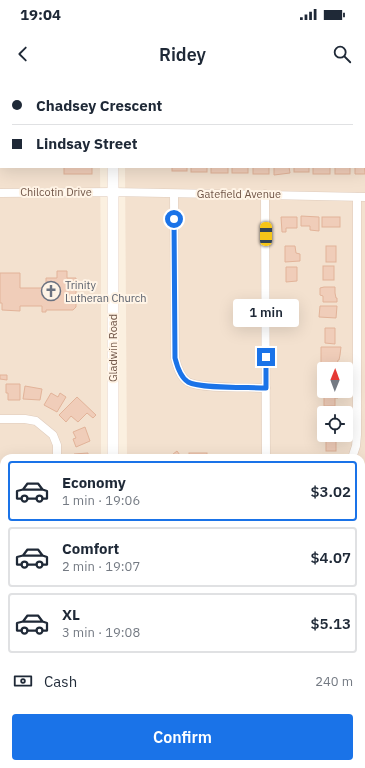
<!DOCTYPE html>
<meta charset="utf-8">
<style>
:root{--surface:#fff;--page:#f2f2f3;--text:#1f2937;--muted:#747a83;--line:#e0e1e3;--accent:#1a73e8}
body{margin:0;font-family:"IBM Plex Sans",sans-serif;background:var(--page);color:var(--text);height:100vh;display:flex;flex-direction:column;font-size:15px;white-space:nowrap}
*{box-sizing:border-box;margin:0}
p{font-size:13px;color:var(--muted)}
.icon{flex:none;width:22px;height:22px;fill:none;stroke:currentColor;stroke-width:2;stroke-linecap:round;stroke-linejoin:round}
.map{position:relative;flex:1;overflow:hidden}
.panel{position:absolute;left:0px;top:374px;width:365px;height:314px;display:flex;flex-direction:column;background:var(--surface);border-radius:12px 12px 0 0;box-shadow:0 4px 16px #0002}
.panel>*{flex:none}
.hud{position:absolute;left:0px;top:0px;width:365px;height:88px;box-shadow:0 4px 16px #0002;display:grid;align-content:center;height:88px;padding:0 12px;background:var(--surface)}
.needle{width:26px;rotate:1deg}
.buttons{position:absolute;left:317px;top:282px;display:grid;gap:8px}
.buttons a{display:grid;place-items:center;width:36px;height:36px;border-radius:4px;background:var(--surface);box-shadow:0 4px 16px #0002;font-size:20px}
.end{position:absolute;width:18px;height:18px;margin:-9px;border:5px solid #1a73e8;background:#fff;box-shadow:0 0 0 2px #fff}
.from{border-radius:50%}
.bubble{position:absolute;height:28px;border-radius:4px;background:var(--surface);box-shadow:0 4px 16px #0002;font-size:13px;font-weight:600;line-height:28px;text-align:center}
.car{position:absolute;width:12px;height:24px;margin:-12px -6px;border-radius:5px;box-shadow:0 0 3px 1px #0007;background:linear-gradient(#f5c518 24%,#345 0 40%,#f5c518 0 76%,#345 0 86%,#f5c518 0)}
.hud b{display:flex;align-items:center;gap:14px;height:38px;font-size:15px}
.hud b+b{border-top:1px solid var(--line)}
.hud i{width:10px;height:10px;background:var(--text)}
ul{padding:7px 0 0;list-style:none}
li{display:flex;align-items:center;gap:12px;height:60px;margin:0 8px 6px;padding:0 4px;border:2px solid var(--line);border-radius:4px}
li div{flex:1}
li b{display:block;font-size:15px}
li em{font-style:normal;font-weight:600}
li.on{border-color:var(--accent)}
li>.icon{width:36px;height:36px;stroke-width:1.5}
.pay{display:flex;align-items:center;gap:10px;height:44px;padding:0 12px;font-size:15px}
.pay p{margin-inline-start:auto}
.action{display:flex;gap:8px;margin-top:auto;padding:8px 12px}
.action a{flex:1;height:46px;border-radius:4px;background:var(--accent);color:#fff;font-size:16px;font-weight:600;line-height:46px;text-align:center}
.status{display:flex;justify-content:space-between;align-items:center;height:28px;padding:0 20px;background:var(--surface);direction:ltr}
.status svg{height:11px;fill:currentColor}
header{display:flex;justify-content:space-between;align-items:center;height:52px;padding:0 12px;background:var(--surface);font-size:18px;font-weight:600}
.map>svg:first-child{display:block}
.residential{fill:#f3e1cf;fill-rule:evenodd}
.building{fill:#f0cdb9;stroke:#e2b399}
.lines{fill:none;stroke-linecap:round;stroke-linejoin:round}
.minor-casing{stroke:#dfccbd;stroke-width:9}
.secondary-casing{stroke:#e4cdbb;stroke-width:12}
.minor{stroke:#fff;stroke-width:8}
.secondary{stroke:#fff;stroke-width:11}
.route{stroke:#1a73e8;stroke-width:5}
.labels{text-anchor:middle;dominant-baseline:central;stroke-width:4;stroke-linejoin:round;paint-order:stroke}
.street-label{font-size:11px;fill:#715648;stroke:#fff4e6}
.worship-label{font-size:11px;fill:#5b616d;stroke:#fff4e6;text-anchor:start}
</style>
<div class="status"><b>19:04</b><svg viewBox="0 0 49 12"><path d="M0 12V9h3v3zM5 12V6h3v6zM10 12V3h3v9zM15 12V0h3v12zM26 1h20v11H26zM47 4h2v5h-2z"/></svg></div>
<header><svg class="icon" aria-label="back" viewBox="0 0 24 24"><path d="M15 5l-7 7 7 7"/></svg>Ridey<svg class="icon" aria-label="search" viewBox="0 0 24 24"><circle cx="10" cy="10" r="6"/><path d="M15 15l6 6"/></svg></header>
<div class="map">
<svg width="365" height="688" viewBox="0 0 365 688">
<rect width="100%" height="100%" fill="#fbf0e0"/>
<g class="residential">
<polygon points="0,0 99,0 1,1 1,87 100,87 101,183 101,378 4,378 4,684 101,684 102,688 0,688"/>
<path d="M125,0H365V688H129V684H361V378H127L125,87H364V1ZM324,289H346V311H324ZM324,333H346V355H324Z"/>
</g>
<g class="building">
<polygon points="0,0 49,0 49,1 1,1 0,20"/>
<polygon points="364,80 365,94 355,94 355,87 364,87"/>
<rect x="64" y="87" width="28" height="7"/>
<rect x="172" y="87" width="15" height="4"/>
<rect x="191" y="87" width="16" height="5"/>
<rect x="211" y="87" width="17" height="6"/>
<rect x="232" y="87" width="16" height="6"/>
<rect x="253" y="87" width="16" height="7"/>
<polygon points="274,87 289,87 290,93 274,95"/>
<rect x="294" y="87" width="15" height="5"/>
<rect x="313" y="87" width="17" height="7"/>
<rect x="335" y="87" width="15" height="7"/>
<polygon points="301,136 319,137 319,151 310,150 310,146 301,146"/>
<polygon points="281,137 297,137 297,148 286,148 286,152 282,152"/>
<rect x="322" y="137" width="18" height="10"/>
<polygon points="285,166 295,166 296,173 300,174 300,181 285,182"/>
<rect x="326" y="166" width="10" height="16"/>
<rect x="323" y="186" width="11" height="14"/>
<polygon points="286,187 297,187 297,201 286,202"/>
<polygon points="57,191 67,191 67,198 76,198 76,227 73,230 46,230 46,232 42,232 42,226 20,226 20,231 2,230 2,223 0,223 0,193 20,193 20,208 44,208 44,205 46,205 46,198 57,198"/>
<polygon points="324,207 335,207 335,213 336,218 337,218 337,222 323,222 323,216 320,215 320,208"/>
<polygon points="320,226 337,226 336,238 319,237"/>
<polygon points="325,248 335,248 335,264 325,263"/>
<polygon points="321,267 341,267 340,275 339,280 338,280 337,285 321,284"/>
<polygon points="0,295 7,295 7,300 0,299"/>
<polygon points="6,304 20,304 20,320 8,320 8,313 6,313"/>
<polygon points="25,306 42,309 40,320 23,319"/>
<polygon points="324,310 324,311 338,311 338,318 335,318 335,326 324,326"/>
<polygon points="51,313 58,317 60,313 66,317 57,332 44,325"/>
<polygon points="77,317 96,335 93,338 87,333 78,342 71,336 66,342 59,335"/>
<polygon points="321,329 336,330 336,333 324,333 324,347 321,347"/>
<polygon points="85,347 90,361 76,367 73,359 76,358 73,352"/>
<rect x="326" y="355" width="10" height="16"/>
<polygon points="177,371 182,378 168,378"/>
<polygon points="88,373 88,378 74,378 74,374"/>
<rect x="189" y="373" width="18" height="5"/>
<polygon points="364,396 365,396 365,418 361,415 361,400"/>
<polygon points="365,548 365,560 362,560 363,549"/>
<rect x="0" y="575" width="4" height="6"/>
<polygon points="0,682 4,682 4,684 8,684 8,688 0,688"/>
<polygon points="78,684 92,684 92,688 75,688 75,687 78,687"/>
</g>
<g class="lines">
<defs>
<g id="minor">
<polyline points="282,0 287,1"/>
<polyline points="234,1 239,0"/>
<polyline points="364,10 365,9"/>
<polyline points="0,113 113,112 365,117"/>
<path d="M174,114L175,278C177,286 180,297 188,302C201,309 249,307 266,308"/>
<polyline points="265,114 266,378"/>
<polyline points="0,339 25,339 36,341 53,355 57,365 57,378"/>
<polyline points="352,378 356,366 357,355 357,117"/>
<polyline points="0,438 4,439"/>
<polyline points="361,498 365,495"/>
<polyline points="361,606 365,622"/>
<polyline points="58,684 58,688"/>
<polyline points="175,688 175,684"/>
<polyline points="267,688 267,684"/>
</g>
<g id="secondary">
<polyline points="113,0 113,1"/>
<polyline points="113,87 113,378"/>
<polyline points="116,684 116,688"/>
</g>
</defs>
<use href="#minor" class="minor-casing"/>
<use href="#secondary" class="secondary-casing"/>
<use href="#minor" class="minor"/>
<use href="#secondary" class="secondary"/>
</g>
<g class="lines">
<path class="route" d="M174,139L175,278C177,286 180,297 188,302C201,309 249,307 266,308V277"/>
</g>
<defs>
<symbol id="church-ring" viewBox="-11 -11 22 22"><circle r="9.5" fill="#fff4e6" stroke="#6b7280" stroke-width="1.5"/><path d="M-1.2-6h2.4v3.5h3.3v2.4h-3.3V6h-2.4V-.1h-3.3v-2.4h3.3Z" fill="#6b7280"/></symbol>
</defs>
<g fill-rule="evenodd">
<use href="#church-ring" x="40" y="200" width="22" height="22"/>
</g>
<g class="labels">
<g class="street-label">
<text x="56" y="112">Chilcotin Drive</text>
<text x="239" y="114">Gatefield Avenue</text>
<text transform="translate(113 268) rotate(-90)">Gladwin Road</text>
</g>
<g class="worship-label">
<text x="65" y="205">Trinity<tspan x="65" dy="13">Lutheran Church</tspan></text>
</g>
</g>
</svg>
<div class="buttons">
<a><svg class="needle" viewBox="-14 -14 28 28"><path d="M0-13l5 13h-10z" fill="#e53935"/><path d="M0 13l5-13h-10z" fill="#747a83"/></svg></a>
<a><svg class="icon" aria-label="locate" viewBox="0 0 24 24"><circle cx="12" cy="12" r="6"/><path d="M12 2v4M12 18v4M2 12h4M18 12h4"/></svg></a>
</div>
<i class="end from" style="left:174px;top:139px"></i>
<i class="end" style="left:266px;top:277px"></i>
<div class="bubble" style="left:233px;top:219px;width:66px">1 min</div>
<i class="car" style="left:266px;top:154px;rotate:0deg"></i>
<div class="hud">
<b><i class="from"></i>Chadsey Crescent</b>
<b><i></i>Lindsay Street</b>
</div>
<section class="panel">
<ul>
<li class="on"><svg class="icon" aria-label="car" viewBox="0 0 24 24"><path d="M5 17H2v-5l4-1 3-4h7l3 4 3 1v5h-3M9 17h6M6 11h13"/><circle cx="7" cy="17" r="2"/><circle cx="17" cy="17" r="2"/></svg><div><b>Economy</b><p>1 min · 19:06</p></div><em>$3.02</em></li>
<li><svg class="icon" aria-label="car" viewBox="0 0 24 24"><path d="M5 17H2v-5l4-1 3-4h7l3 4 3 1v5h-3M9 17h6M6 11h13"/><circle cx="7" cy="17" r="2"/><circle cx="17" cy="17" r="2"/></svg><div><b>Comfort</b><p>2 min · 19:07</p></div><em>$4.07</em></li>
<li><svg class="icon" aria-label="car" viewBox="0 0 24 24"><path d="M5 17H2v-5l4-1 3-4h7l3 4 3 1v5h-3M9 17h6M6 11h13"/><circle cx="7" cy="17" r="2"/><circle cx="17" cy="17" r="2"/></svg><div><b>XL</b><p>3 min · 19:08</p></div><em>$5.13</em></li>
</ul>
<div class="pay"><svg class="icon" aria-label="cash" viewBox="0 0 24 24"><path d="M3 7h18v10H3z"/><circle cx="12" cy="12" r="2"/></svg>Cash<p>240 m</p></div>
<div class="action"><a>Confirm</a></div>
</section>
</div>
